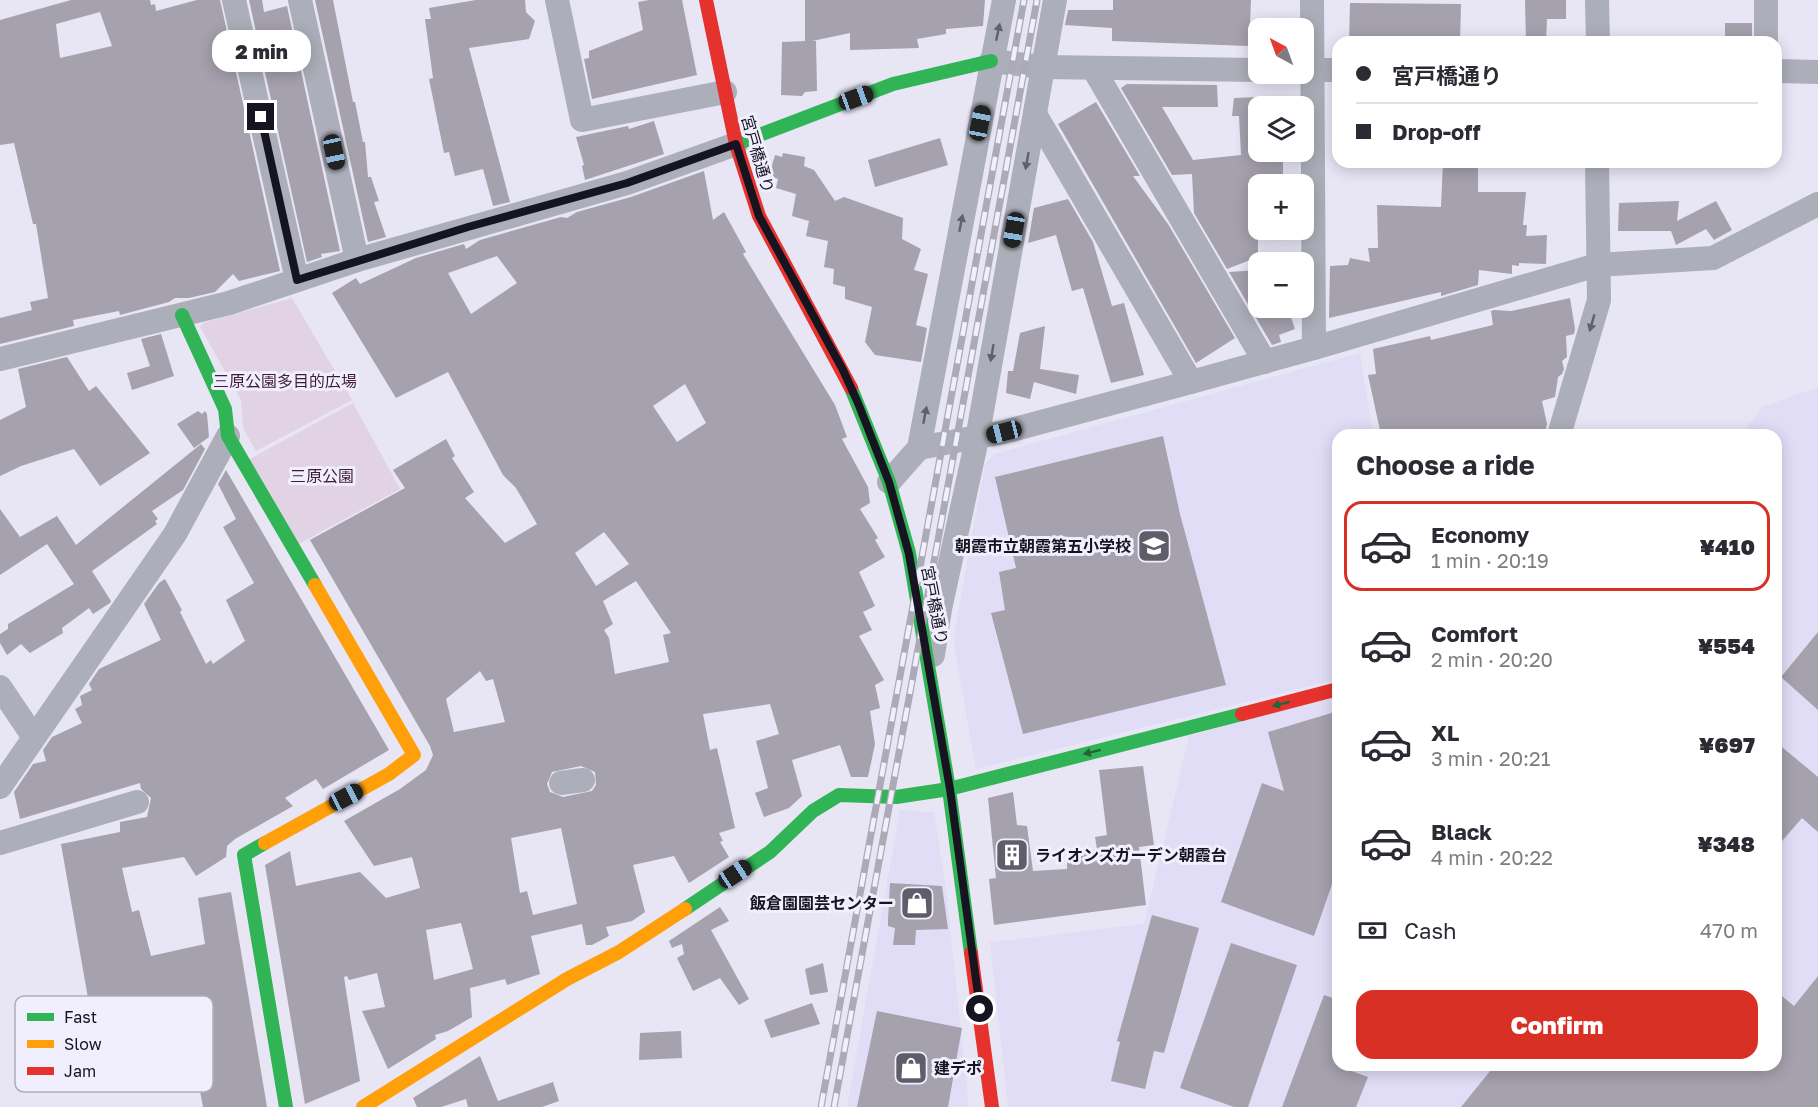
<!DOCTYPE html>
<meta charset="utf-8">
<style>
:root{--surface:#fff;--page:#f7f7f7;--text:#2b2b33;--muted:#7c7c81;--line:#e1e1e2;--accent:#d93025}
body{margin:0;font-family:"Golos Text","Noto Sans JP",sans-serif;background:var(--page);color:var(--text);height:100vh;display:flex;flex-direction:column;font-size:22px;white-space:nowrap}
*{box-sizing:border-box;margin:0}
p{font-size:20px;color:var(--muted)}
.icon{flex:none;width:33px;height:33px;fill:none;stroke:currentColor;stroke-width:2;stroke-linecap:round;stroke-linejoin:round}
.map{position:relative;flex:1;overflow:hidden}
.panel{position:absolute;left:1332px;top:429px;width:450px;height:642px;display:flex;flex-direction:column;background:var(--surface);border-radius:18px;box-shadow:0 3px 15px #0003}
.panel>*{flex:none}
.hud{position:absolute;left:1332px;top:36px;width:450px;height:132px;border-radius:18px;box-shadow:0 3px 15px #0003;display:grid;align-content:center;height:132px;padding:0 24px;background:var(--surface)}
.needle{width:39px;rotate:319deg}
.buttons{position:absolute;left:1248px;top:18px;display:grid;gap:12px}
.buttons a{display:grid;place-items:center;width:66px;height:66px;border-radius:12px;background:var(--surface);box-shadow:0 3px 15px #0003;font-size:30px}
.end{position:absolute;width:27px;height:27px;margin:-14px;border:8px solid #161420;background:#fff;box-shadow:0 0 0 3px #fff}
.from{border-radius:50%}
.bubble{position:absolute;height:42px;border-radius:18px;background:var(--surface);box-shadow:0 3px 15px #0003;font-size:20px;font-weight:800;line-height:42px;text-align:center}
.car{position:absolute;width:18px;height:36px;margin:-18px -9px;border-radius:8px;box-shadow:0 0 4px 2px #0007;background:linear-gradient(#222 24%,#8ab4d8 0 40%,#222 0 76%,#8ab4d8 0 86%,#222 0)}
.hud b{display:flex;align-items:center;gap:21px;height:57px;font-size:22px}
.hud b+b{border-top:2px solid var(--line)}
.hud i{width:15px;height:15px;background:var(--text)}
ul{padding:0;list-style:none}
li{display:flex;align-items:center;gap:18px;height:90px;margin:0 12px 9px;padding:0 12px;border:3px solid transparent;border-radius:18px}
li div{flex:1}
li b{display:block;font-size:22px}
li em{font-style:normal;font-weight:800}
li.active{border-color:var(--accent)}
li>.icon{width:54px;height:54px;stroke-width:1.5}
h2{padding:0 24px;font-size:27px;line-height:72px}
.pay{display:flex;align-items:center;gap:15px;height:66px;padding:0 24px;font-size:22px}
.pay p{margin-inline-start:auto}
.action{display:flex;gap:12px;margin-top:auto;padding:12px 24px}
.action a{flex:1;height:69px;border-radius:18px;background:var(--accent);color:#fff;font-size:24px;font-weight:800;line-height:69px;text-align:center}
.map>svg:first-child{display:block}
.built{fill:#e2ddf7}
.green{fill:#e2d3e4}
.building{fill:#a5a1ad;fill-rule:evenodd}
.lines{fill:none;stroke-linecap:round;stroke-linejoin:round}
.street{stroke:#acaeb9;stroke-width:24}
.fast{stroke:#30b455;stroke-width:14}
.slow{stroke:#ff9f0a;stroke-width:14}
.jam{stroke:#e5322d;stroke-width:14}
.rail-casing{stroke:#abaab6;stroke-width:7}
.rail{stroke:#f1effd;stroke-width:4.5;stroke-dasharray:14;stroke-linecap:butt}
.oneway{fill:#61616c}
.oneway2{fill:#23643a}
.route{stroke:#161420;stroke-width:8}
.labels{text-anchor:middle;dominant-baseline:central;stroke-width:6;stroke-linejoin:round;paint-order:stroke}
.street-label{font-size:16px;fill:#161420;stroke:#f1effd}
.park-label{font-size:16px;fill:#401b37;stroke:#f1effd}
.poi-label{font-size:16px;font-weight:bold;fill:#161420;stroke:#f1effd;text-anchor:end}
.key{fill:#f1effd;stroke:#afadbb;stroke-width:1.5}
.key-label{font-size:16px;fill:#161420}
</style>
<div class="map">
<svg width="1818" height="1107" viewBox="0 0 1818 1107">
<rect width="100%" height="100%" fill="#e8e5f5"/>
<g class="built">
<polygon points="1360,353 1373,435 1338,435 1338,679 976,769 954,646 955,629 985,464 994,454"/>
<polygon points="1818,387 1818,1107 1008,1107 990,942 1144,924 1189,736 1338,695 1338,1065 1776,1065 1776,435 1742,435 1762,407"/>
<polygon points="900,810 934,812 946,888 969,1107 847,1107"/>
</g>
<g class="green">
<polygon points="292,298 352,400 256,451 243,428 241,400 200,327 203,323"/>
<polygon points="353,403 400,489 293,547 244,462"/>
</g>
<g class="building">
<path d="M71,0H150L151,5L155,4L156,11L197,0H220L280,271L239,281L233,274L215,292L189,298H175L169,302L120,315L119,311L73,320L74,326L0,344V318L32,310L30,302L48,298L36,224H33L14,143L0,145V20ZM100,12L112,46L60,58L56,24Z"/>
<polygon points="249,0 262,0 264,12 287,6 340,251 321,254 322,257 307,262"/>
<polygon points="315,0 333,0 353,102 355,102 363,142 365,142 368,177 371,177 379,201 374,202 386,237 368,242"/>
<polygon points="476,0 525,0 526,12 535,21 529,39 469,48 510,202 493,206 483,169 455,176 449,152 444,153 429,79 433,78 425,19 431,19 429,8"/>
<polygon points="649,0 682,0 697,75 592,99 584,59 589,58 589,51 643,30 638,2"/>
<polygon points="805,0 985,0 983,26 946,29 946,34 917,39 919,48 850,50 850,33 812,41 816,41 817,91 805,92 802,96 781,95 782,42 805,41"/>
<polygon points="1113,0 1251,0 1249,46 1112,41 1112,28 1065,25 1068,10 1113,10"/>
<polygon points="1525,0 1566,0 1566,19 1547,19 1546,42 1526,42"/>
<polygon points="1350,3 1461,4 1460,42 1349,42"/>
<rect x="1725" y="23" width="27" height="19"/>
<polygon points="1127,84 1217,85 1218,107 1162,107 1193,160 1241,155 1239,116 1232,116 1234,98 1258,97 1258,152 1283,152 1283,184 1258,184 1258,257 1227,269 1194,213 1192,174 1172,175 1121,88"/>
<polygon points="1096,102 1140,176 1133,176 1168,224 1235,338 1196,363 1058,124"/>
<polygon points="654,121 664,154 585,180 582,166 584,165 576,137 628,126 629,129"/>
<polygon points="940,138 948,165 875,187 868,160"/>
<polygon points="783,153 805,157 804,166 814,170 835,201 844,197 903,218 902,239 921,249 914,270 928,274 916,325 927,328 921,362 875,355 865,342 872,307 845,299 845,287 833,284 834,269 824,267 828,241 806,236 809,221 792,216 796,194 776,188 778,179 769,176 775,155 782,157"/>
<polygon points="1443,162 1478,162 1478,192 1526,192 1523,225 1527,225 1526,236 1547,235 1546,264 1519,263 1519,266 1512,265 1512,274 1479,270 1478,285 1441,296 1441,292 1329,318 1330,266 1348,265 1350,258 1370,262 1368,248 1378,248 1377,205 1441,207"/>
<path d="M704,171L713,220L724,212L746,252L743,254L835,405L847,437L842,439L868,487L870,503L860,509L878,538L875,540L885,557L859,572L875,606L863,612L872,630L859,636L884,680L875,685L880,708L870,711L875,744L868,777H851L840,745L792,760L802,796L789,808L764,817L755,793L768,788L756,741L779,734L770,704L703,714L710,750L717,748L735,828L719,833L723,841L720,842L729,857L689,883L674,856L633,865L645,912L632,921L606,927L609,936L592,945H586L582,924L531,936L540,974L507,985L505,979L470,988L472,1017L448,1031L435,1035L436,1039L388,1069L362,1011L385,1007L377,973L349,980L347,976L344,977L360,1081L305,1104L265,865L290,851L296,886L360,872L386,898L420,888L412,857L374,866L344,821L400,789L426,770L433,755L430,746L310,540L405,488L393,470L446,439L455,456L452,458L474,492L465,498L505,543L537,524L516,488L503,475L448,372L396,398L332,293L356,278L360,284L416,258L464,244L466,249L480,240L561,217L567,218L577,212L631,197ZM497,256L517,283L471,314L448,273ZM685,384L706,423L677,442L653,406ZM604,532L629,564L596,586L575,553ZM636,581L671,633L663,635L669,662L615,674L609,638L604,630L613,624L603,601ZM480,671L486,681L493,679L505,722L454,732L446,699ZM581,766L595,772L596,785L592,791L563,797L550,792L547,784L552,772ZM561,828L577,904L533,915L527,891L520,893L511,838ZM461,923L473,969L434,980L426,930Z"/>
<polygon points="1068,199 1093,242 1112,306 1124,303 1144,375 1111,383 1083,288 1072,291 1056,235 1028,243 1034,208"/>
<polygon points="1679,201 1677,221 1716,201 1732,230 1714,240 1706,229 1676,245 1671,231 1618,231 1619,203"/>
<polygon points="1258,270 1258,308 1292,308 1288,309 1295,329 1279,335 1281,342 1272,345 1229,272"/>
<polygon points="1570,298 1575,329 1574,334 1566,336 1567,357 1562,361 1564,369 1562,374 1558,377 1555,397 1542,401 1547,424 1545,432 1539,435 1381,435 1368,375 1376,374 1373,349 1430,336 1431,340 1493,325 1491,311 1494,310 1511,311"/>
<polygon points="1045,326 1040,369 1079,375 1076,394 1034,382 1030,399 1006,393 1008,371 1013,371 1020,333"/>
<polygon points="161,334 174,376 132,390 127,373 150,366 141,339"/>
<polygon points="67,357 89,391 96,386 150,453 100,486 74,449 21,466 0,476 0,420 26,407 18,369"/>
<polygon points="198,411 202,414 205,411 207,414 209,437 194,448 177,424"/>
<polygon points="1163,436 1180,514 1226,685 1023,734 991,613 1005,610 999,572 1016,568 995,477"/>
<polygon points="201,444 205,449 183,490 152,511 158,519 155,521 157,524 92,571 111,601 110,603 93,614 89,608 62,628 63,633 30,653 21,644 7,655 0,643 0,634 8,629 8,624 74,584 47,544 0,575 0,509 20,537 57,516 76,545"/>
<polygon points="226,470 389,750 323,789 316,779 285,798 293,806 235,839 227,846 226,857 196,876 184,857 122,868 132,912 139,910 151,956 205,944 198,898 231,892 267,1107 203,1107 184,1005 92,1021 61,844 120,832 120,822 147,817 151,798 141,789 140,783 20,819 14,792 33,764 46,761 43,750 52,737 82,723 75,709 82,705 80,696 92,690 89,684 99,669 161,640 144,604 159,583 165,579 182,610 180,612 206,664 211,660 213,664 245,641 226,600 254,583 223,527 236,519 218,484"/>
<polygon points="1818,632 1818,710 1781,677"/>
<polygon points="1338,711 1338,867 1314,936 1221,902 1262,783 1284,791 1268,732"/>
<polygon points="1776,742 1818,777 1818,832 1802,818 1776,848"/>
<polygon points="1143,766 1154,845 1139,847 1146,905 994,925 989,879 996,878 988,798 1013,792 1017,825 1027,826 1033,871 1067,869 1067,856 1097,849 1095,837 1107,835 1099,770"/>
<polygon points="890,883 942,886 948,929 916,930 915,945 893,945 895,928 888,926 888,920"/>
<polygon points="720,907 729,921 711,930 749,999 739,1005 720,978 693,991 677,958 684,954 682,944 672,948 669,941"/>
<polygon points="1152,915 1199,928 1164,1053 1154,1051 1145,1089 1111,1081 1120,1042 1117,1041"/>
<polygon points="1231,943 1297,965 1248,1107 1234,1107 1180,1088"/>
<polygon points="823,963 828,992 810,995 805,969"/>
<polygon points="1818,976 1818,1107 1461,1107 1495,1065 1776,1065 1776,991 1794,1006"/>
<polygon points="1324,995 1338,1000 1338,1065 1345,1065 1346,1069 1368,1077 1356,1107 1282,1107"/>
<polygon points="812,1003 820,1024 771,1038 764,1020"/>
<polygon points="877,1011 962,1028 948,1107 857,1107"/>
<polygon points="681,1031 682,1058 639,1060 640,1033"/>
<polygon points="480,1056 498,1101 553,1082 559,1101 542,1107 468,1107 466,1099 441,1107 417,1107 413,1098"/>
</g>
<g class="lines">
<g class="street">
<polyline points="234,0 297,280"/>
<polyline points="300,0 357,260"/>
<polyline points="557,0 582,120 725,92"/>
<polyline points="1312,0 1314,348 1597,265 1713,258 1818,204"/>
<polyline points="1597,0 1598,42"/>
<polyline points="1766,0 1766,42"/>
<polyline points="991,61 1042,67 1258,70"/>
<polyline points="1093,68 1265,362"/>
<polyline points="1304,70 1338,70"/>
<polyline points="1776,71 1818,72"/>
<polyline points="1035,114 1191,382 1314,348"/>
<polyline points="0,359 229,303 357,260 627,183 736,144"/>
<polyline points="1559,435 1599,300 1597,162"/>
<polyline points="919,448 1004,432 1191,382"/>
<polyline points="889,482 919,448 1004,0"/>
<polyline points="933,655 940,609 977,439 1055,0"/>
<polyline points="0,687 33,736"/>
<polyline points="561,783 583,780"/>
<polyline points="0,787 175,534 228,436"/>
<polyline points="0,843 137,802"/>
</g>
<g class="fast">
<polyline points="736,144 893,84 991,61"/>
<polyline points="182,315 225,409 228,436 315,585"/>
<polyline points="851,388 889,482 909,553 949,789 971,953"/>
<polyline points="265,843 244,855 286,1107"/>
<polyline points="685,909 770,852 813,811 839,795 896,797 949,789 1242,714"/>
</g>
<g class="slow">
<polyline points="265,843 389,774 414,755 315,585"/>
<polyline points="363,1107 567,979 619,952 685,909"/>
</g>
<g class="jam">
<polyline points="706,0 736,144 759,216 851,388"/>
<polyline points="1242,714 1338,689"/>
<polyline points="971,953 992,1107"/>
</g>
<defs>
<g id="rail">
<polyline points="821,1107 1024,0"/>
<polyline points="834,1107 1037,0"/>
</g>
</defs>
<use href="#rail" class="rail-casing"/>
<use href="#rail" class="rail"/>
</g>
<defs><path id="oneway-solid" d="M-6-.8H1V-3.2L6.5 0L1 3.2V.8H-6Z" transform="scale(1.5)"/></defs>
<g class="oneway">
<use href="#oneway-solid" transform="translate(998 32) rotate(-78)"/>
<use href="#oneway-solid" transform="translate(1027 161) rotate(100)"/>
<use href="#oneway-solid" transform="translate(961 223) rotate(-79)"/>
<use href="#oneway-solid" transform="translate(1592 323) rotate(106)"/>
<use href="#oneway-solid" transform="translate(992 353) rotate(100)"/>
<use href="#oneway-solid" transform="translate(925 415) rotate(-79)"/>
</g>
<g class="oneway2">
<use href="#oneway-solid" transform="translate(1281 704) rotate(166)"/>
<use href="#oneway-solid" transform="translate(1092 752) rotate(166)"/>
</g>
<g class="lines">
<polyline class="route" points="261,117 297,280 468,227 627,183 736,144 759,216 843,370 858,403 889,482 909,554 950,789 980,1009"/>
</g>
<defs>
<symbol id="school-square" viewBox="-11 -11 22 22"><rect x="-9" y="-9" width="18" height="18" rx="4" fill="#605d6b" stroke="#f1effd"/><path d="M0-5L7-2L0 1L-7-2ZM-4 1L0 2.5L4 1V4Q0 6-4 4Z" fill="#fff"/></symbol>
<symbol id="building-square" viewBox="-11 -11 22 22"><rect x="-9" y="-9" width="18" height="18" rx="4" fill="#605d6b" stroke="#f1effd"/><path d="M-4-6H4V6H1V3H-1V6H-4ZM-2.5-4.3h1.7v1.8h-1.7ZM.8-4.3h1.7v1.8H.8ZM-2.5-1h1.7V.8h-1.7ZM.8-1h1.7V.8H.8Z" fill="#fff"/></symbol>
<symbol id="shop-square" viewBox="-11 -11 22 22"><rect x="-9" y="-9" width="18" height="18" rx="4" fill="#605d6b" stroke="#f1effd"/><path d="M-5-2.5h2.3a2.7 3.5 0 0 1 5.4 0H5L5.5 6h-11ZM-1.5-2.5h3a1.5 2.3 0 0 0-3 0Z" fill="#fff"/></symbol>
</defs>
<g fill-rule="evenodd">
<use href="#school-square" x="1135" y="527" width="38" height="38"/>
<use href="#building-square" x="993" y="836" width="38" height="38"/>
<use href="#shop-square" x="898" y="884" width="38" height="38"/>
<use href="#shop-square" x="892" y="1049" width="38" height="38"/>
</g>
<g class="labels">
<g class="street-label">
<text transform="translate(758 154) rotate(74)">宮戸橋通り</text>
<text transform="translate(935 605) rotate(79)">宮戸橋通り</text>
</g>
<g class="park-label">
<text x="285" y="381">三原公園多目的広場</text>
<text x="322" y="476">三原公園</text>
</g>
<g class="poi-label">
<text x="1131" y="546">朝霞市立朝霞第五小学校</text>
<text x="1035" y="855" text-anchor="start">ライオンズガーデン朝霞台</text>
<text x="894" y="903">飯倉園園芸センター</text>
<text x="934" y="1068" text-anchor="start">建デポ</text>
</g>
</g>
<rect x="15" y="996" width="198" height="96" rx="9" class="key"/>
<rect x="27" y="1013" width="27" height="8" fill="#30b455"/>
<rect x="27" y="1040" width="27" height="8" fill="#ff9f0a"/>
<rect x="27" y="1067" width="27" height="8" fill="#e5322d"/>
<g class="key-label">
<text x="64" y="1023">Fast</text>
<text x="64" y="1050">Slow</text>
<text x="64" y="1077">Jam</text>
</g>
</svg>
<div class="buttons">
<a><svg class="needle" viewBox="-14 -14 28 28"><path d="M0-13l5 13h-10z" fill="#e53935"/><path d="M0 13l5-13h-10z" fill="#7c7c81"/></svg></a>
<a><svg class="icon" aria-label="layers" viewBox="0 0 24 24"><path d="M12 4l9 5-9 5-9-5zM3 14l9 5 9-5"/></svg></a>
<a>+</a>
<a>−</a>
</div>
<i class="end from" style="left:980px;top:1009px"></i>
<i class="end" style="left:261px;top:117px"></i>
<div class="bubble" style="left:212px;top:30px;width:99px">2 min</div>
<i class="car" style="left:856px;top:98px;rotate:70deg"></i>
<i class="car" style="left:980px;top:123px;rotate:11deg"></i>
<i class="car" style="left:334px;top:152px;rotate:168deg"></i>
<i class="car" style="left:1014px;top:230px;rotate:190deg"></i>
<i class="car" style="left:1004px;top:432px;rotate:256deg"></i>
<i class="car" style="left:346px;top:797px;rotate:62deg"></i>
<i class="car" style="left:735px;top:874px;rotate:57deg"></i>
<div class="hud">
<b><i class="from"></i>宮戸橋通り</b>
<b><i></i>Drop-off</b>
</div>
<section class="panel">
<h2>Choose a ride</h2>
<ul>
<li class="active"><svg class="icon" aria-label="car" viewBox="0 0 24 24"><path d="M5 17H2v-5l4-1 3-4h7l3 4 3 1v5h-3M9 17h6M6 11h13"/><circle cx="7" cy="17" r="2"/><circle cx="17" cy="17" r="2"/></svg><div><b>Economy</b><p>1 min · 20:19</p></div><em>¥410</em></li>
<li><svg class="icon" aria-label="car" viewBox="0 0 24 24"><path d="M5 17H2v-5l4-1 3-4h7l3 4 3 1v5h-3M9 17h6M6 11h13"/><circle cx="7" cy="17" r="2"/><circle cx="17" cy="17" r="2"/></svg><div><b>Comfort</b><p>2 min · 20:20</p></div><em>¥554</em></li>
<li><svg class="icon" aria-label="car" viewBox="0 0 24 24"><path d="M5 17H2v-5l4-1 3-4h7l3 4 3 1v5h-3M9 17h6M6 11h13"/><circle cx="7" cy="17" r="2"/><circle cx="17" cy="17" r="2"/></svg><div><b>XL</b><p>3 min · 20:21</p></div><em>¥697</em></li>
<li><svg class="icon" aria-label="car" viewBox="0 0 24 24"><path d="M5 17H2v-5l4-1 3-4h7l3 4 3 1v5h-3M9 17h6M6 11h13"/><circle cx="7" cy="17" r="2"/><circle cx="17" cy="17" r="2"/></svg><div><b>Black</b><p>4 min · 20:22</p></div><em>¥348</em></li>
</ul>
<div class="pay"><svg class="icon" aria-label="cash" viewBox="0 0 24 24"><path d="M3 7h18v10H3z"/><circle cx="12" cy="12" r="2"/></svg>Cash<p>470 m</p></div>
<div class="action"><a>Confirm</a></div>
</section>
</div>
